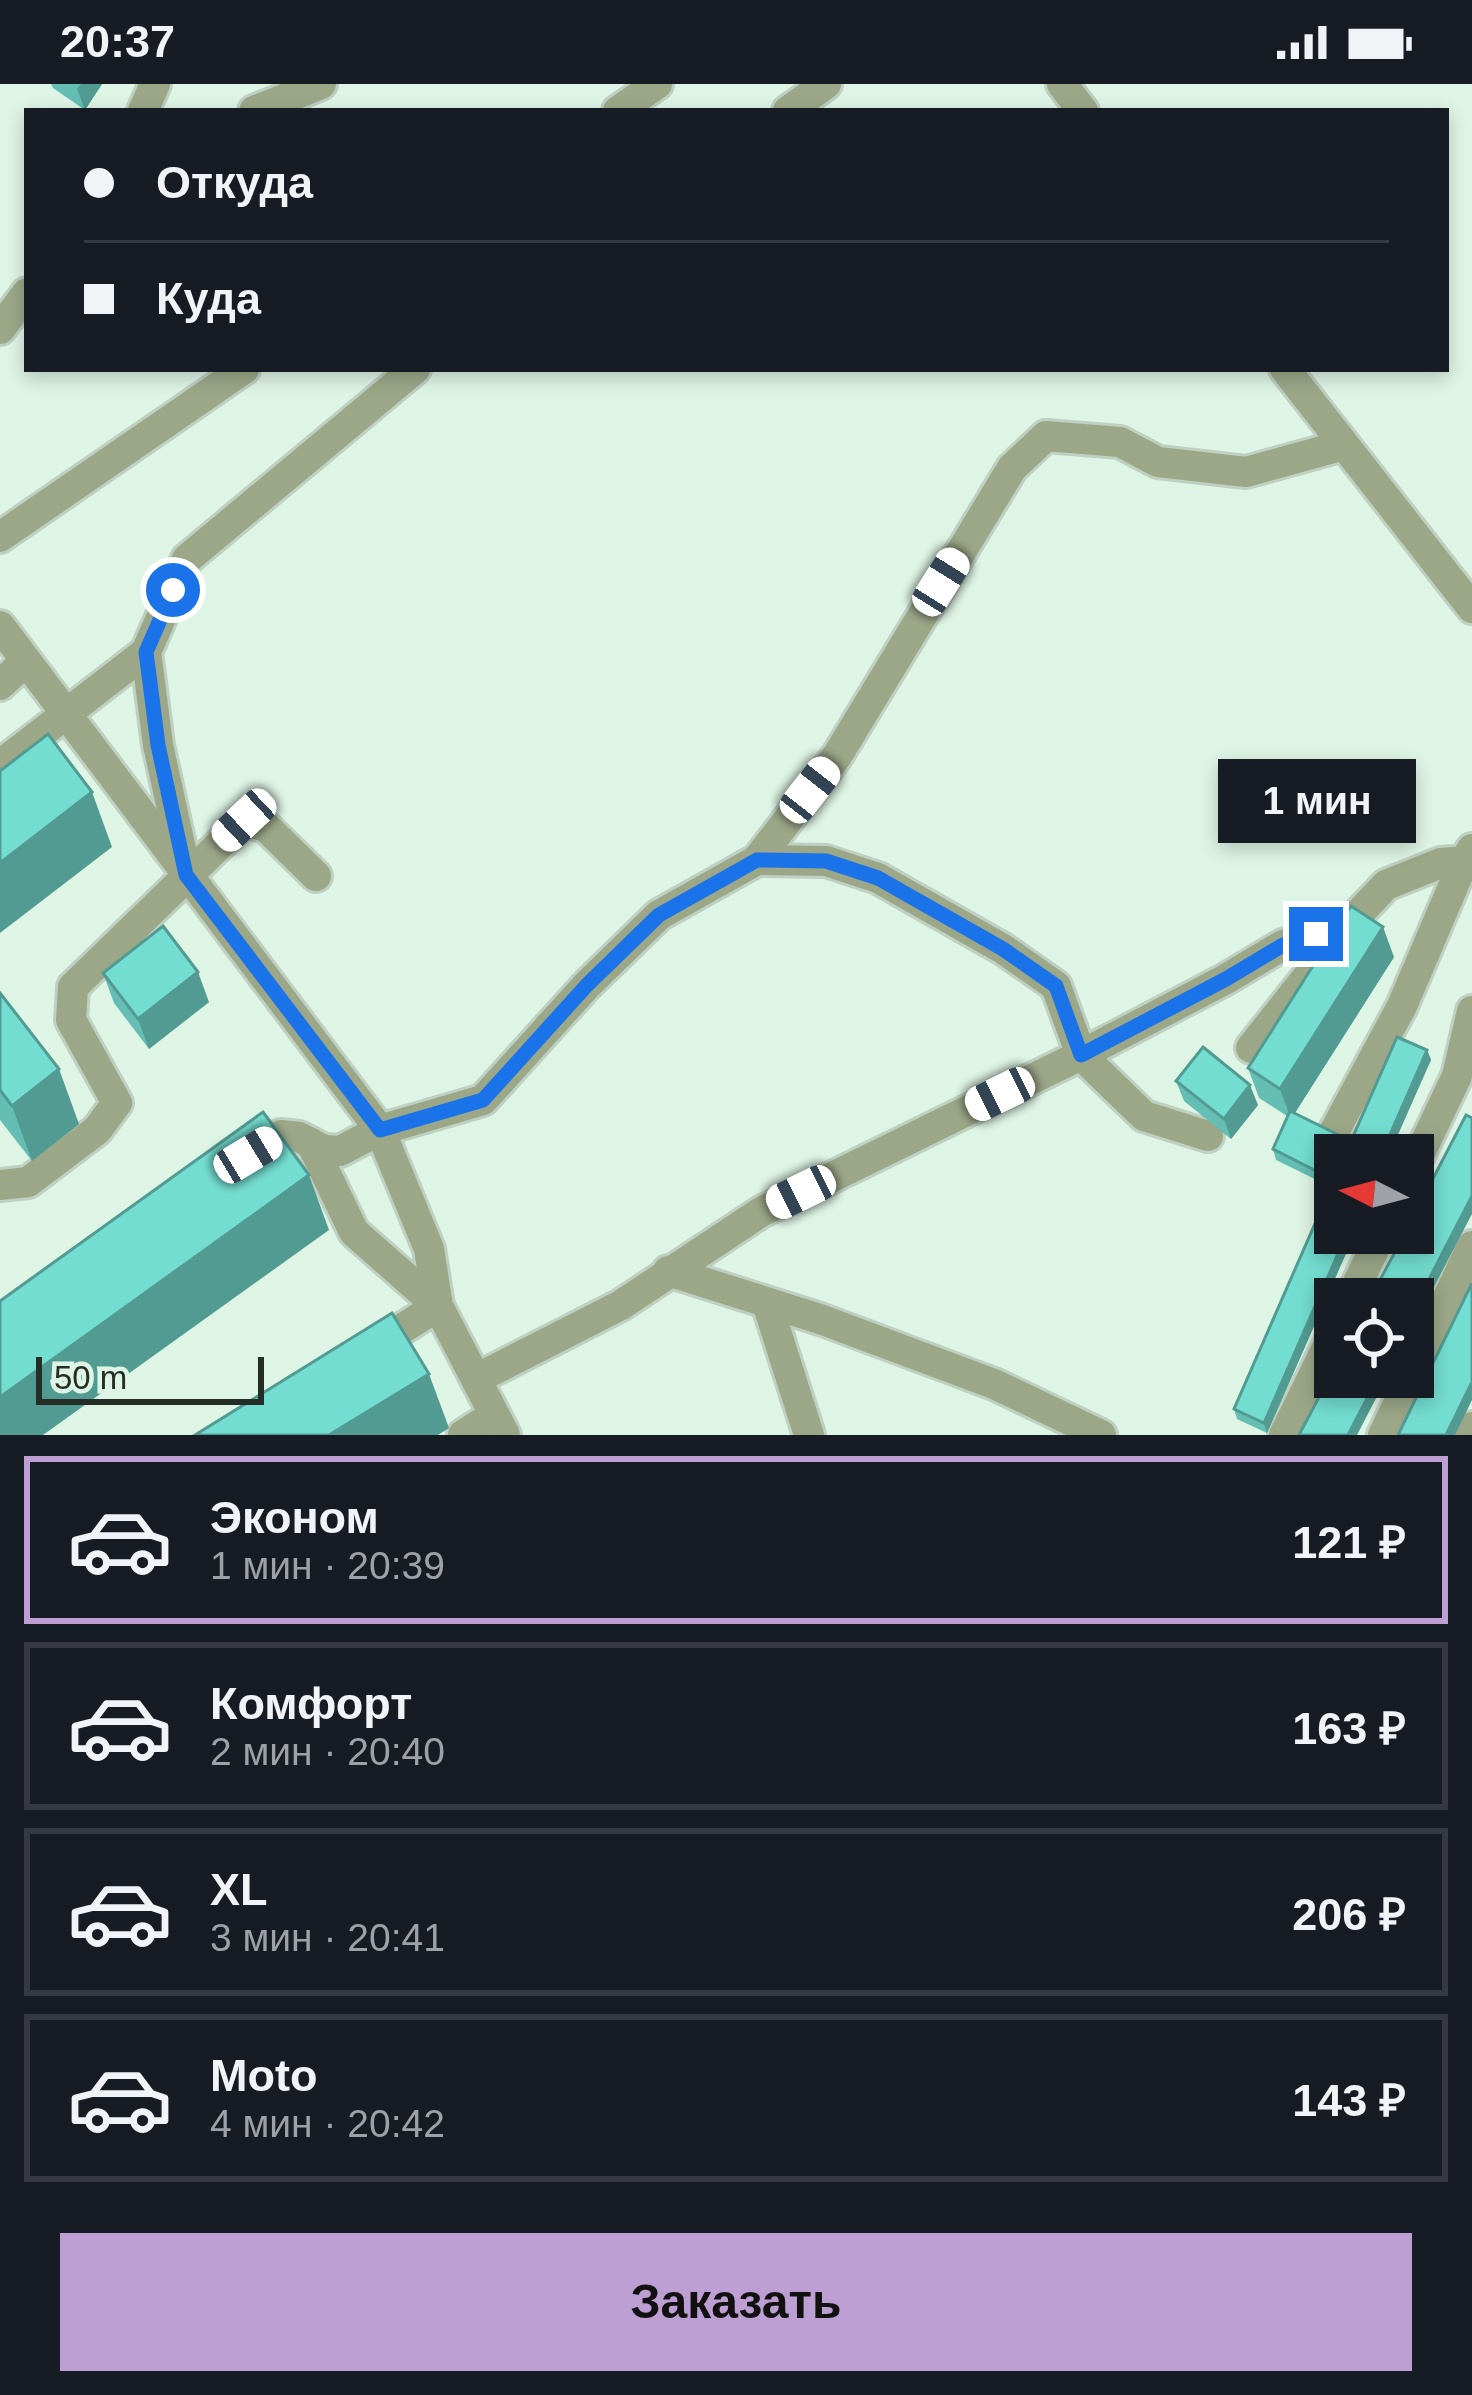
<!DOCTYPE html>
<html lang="ru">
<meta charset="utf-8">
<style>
:root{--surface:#171b24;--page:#20242c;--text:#f1f3f6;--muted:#9ea1a6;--line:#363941;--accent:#bd9fd4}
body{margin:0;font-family:Helvetica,sans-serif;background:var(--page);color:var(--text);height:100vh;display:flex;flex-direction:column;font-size:45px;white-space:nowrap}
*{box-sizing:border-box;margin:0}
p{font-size:39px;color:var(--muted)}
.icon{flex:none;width:66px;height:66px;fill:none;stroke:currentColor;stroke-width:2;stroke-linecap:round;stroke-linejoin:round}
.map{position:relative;height:1351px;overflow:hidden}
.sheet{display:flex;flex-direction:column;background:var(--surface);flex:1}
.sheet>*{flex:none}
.hud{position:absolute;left:24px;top:24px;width:1425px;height:264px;border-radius:0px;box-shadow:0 6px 18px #0003;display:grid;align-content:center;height:264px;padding:0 60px;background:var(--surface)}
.needle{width:78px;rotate:276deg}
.buttons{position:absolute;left:1314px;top:1050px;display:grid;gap:24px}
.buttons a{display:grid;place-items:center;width:120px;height:120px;border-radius:0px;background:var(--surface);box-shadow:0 6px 18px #0003;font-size:60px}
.scale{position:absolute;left:36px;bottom:30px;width:228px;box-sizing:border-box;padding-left:12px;border:6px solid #252d27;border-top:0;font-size:33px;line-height:42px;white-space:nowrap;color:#252d27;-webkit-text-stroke:9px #def4e4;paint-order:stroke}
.end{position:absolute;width:54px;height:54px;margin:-27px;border:15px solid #1a73e8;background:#fff;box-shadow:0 0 0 6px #fff}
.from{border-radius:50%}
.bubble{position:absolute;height:84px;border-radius:0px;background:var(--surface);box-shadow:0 6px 18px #0003;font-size:39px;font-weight:700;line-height:84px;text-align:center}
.car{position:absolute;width:36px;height:72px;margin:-36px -18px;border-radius:15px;box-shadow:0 0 9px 3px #0007;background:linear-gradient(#fff 24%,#345 0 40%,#fff 0 76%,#345 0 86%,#fff 0)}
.hud b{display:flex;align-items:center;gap:42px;height:114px;font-size:45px}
.hud b+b{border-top:3px solid var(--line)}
.hud i{width:30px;height:30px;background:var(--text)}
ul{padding:21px 0 0;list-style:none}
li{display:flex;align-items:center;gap:36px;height:168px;margin:0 24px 18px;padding:0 36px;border:6px solid var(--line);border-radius:0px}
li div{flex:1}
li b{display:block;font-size:45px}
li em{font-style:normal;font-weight:700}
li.active{border-color:var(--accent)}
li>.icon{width:108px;height:108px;stroke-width:1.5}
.primary-button{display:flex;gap:24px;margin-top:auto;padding:24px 60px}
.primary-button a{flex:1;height:138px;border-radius:0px;background:var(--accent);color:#111;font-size:48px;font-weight:700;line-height:138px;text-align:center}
.status{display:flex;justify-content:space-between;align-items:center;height:84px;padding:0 60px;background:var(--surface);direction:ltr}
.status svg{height:33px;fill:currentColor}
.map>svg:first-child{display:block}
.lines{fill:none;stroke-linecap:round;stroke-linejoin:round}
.minor-casing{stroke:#bdd0c2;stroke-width:36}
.minor{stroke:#9ca788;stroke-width:30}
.wall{fill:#64beb4}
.shaded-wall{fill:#519b92}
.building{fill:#74ddd1;stroke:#519b92;stroke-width:3}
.route{stroke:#1a73e8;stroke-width:15}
</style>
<div class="status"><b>20:37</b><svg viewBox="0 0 49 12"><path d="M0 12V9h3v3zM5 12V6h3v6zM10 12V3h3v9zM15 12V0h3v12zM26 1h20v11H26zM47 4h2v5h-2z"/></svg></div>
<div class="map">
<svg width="1472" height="1351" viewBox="0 0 1472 1351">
<rect width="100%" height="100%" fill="#def4e4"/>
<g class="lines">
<defs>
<g id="minor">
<polyline points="1062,0 1083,27"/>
<polyline points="143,27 155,0"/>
<polyline points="254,27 321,0"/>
<polyline points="618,27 657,0"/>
<polyline points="788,27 826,0"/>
<polyline points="0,245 27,209"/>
<polyline points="1285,285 1472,524"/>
<polyline points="0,453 244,285"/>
<polyline points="0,542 380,1046 429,1165 438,1222 505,1351"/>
<polyline points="0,601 26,577"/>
<polyline points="0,681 146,568"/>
<polyline points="757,776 837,672 1012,384 1046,352 1120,358 1158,378 1246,388 1344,361"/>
<polyline points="184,779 158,661 146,568 187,475 415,285"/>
<polyline points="1251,964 1323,873"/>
<polyline points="1334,1048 1402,922 1464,777"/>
<polyline points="311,1059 354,1148 438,1222 370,1265"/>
<polyline points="246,1072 281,1051 299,1053 324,1066 340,1067 380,1046 483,1016 587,901 659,831 757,776 826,777 878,794 1003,865 1056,902 1081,971 1144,1032 1208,1052"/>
<polyline points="1413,1084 1457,992 1472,927"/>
<polyline points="0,1101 28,1098 97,1046 117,1019 71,936 73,903 244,737 266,743 316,792"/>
<polyline points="668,1187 820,1235 994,1300 1101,1351"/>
<polyline points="1350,1215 1382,1149"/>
<polyline points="767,1219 809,1351"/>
<polyline points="1413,1288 1472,1162"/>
<polyline points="476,1295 621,1221 761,1128 1081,971 1226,895 1283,861 1349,840 1386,801 1441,779 1464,777 1472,765"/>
<polyline points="463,1351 493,1332"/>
<polyline points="1284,1351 1335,1247"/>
<polyline points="1383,1351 1411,1293"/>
<polyline points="1468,1351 1472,1343"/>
</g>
</defs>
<use href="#minor" class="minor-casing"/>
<use href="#minor" class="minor"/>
</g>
<g class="wall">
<polygon points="51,0 102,0 85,26 53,4"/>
<polygon points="1394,873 1295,1029 1351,1057 1427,966 1431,976 1335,1149 1355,1149 1267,1349 1237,1335 1234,1325 1331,1103 1276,1076 1273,1065 1287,1032 1259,1014 1248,984"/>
<polygon points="103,889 209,918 149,965 114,919"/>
<polygon points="0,909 79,1040 32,1077 0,1036"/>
<polygon points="1176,997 1258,1021 1231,1055 1184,1017"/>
</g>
<g class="shaded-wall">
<polygon points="81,0 102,0 85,26 77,5"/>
<polygon points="92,708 112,763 0,849 0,779"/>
<polygon points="1383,843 1394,873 1291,1035 1280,1005"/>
<polygon points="198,888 209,918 149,965 138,935"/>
<polygon points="1427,966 1431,976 1389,1071 1381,1071"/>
<polygon points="59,985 79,1040 32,1077 12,1022"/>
<polygon points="1250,1001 1258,1021 1231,1055 1224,1035"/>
<polygon points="309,1091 329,1146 43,1351 0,1351 0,1313"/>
<polygon points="1472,1112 1472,1130 1413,1243 1413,1226"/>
<polygon points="1347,1149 1355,1149 1267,1349 1264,1339"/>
<polygon points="429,1290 449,1344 438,1351 329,1351"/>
<polygon points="1378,1293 1387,1293 1357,1351 1348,1351"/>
<polygon points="1472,1298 1472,1316 1455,1351 1446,1351"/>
</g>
<g class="building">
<polygon points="48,650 92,708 0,779 0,687"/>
<polygon points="1351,822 1383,843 1280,1005 1248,984"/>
<polygon points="163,842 198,888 138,935 103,889"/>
<polygon points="0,909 59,985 12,1022 0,1006"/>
<polygon points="1397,953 1427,966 1381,1071 1335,1071 1335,1149 1347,1149 1264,1339 1234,1325 1334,1096 1273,1065 1290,1027 1351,1057"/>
<polygon points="1203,963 1250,1001 1224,1035 1176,997"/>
<polygon points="263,1028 309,1091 0,1313 0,1217"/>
<polygon points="1466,1031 1472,1034 1472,1112 1413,1226 1413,1215 1370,1215 1405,1149 1413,1149 1413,1133"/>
<polygon points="1472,1199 1472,1298 1446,1351 1398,1351"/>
<polygon points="392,1229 429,1290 329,1351 195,1351"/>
<polygon points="1335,1283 1335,1293 1378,1293 1348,1351 1299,1351"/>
</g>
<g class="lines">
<polyline class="route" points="173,506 146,568 158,661 186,791 380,1046 483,1016 587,901 659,831 757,776 826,777 878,794 1003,865 1056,902 1081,971 1226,895 1283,861 1316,850"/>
</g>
</svg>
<div class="buttons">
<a><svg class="needle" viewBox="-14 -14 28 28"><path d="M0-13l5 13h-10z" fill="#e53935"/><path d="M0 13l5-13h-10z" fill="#9ea1a6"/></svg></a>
<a><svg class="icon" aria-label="locate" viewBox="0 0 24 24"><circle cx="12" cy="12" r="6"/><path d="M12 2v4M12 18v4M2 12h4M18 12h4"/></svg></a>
</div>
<div class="scale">50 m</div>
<i class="end from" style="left:173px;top:506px"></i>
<i class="end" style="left:1316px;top:850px"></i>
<div class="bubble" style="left:1218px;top:675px;width:198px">1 мин</div>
<i class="car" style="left:941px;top:498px;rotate:32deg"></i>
<i class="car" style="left:810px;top:706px;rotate:38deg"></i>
<i class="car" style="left:244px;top:736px;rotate:227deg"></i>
<i class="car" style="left:1000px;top:1010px;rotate:244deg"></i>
<i class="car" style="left:248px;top:1071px;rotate:59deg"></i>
<i class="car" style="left:801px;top:1108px;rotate:244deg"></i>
<div class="hud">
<b><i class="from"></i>Откуда</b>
<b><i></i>Куда</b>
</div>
</div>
<section class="sheet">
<ul>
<li class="active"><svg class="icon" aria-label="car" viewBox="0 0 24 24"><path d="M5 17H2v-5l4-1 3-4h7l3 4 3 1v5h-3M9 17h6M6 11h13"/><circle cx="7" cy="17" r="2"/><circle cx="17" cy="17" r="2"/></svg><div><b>Эконом</b><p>1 мин · 20:39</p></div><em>121 ₽</em></li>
<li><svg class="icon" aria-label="car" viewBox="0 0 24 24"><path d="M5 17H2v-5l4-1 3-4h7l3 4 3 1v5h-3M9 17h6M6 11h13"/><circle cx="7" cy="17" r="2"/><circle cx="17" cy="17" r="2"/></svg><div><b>Комфорт</b><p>2 мин · 20:40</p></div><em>163 ₽</em></li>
<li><svg class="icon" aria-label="car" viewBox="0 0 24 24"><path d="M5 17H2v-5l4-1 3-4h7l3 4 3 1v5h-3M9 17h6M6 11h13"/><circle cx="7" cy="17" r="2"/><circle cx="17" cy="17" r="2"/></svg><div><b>XL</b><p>3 мин · 20:41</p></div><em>206 ₽</em></li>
<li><svg class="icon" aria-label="car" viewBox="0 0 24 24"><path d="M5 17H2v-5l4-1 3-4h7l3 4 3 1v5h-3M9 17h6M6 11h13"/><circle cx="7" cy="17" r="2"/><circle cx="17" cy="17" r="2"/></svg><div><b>Moto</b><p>4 мин · 20:42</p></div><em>143 ₽</em></li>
</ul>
<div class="primary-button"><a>Заказать</a></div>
</section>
